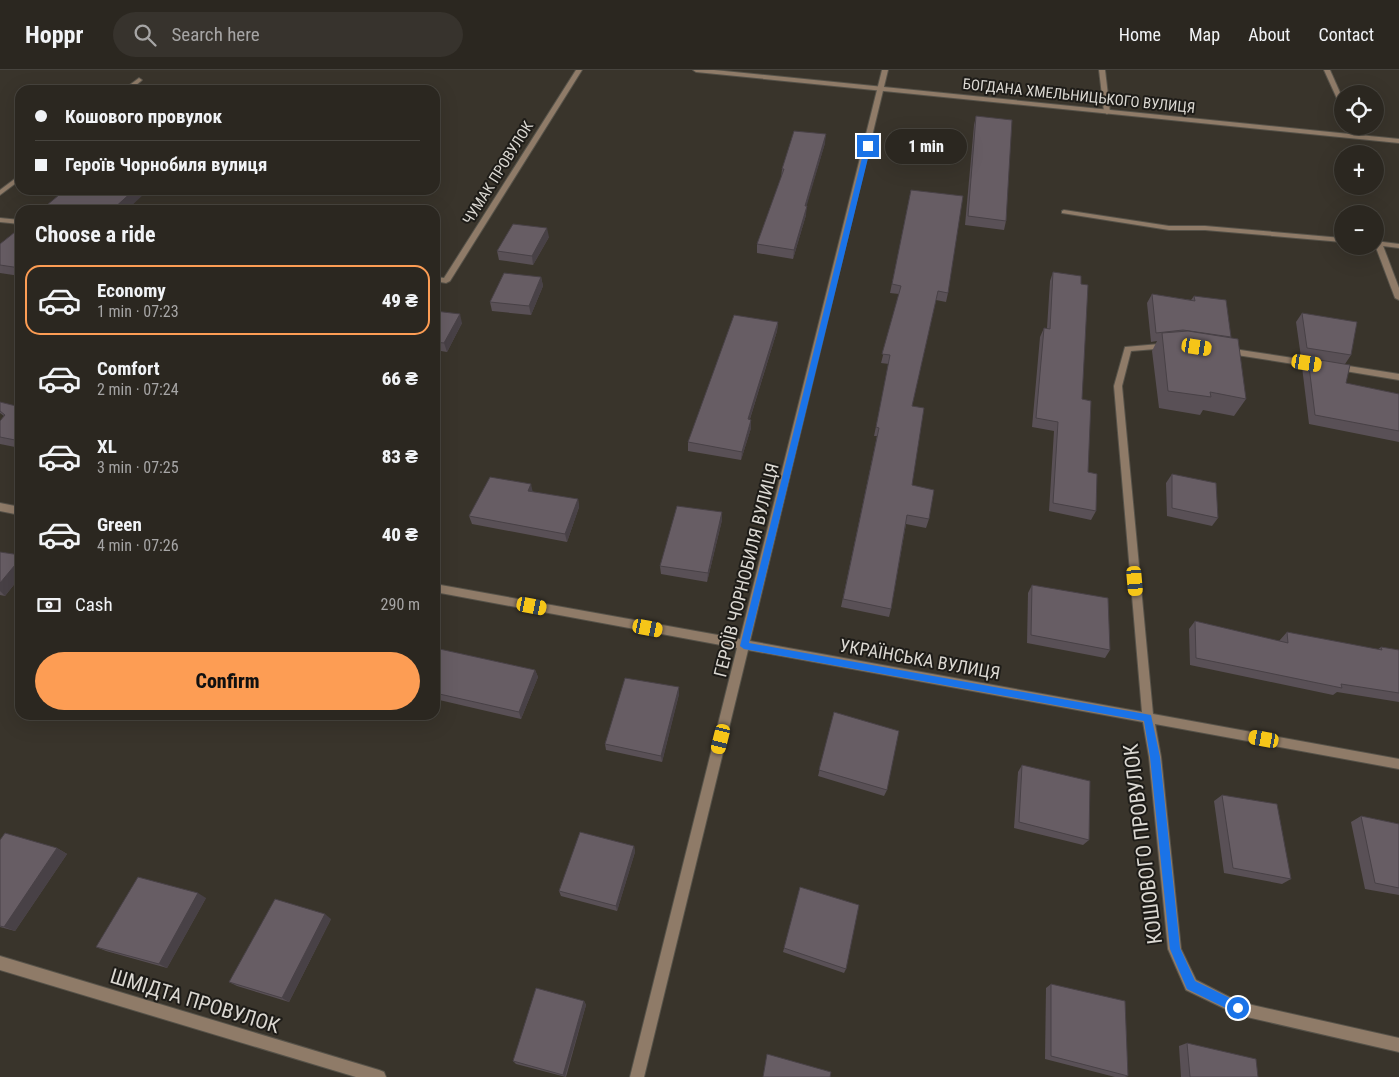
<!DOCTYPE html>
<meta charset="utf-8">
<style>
:root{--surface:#2b2720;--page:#37332d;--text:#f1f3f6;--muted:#a6a5a5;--line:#47443e;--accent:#fd9d54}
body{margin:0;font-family:"Roboto Condensed",sans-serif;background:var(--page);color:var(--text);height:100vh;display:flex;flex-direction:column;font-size:19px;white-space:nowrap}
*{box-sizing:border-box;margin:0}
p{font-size:16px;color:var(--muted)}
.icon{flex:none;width:28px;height:28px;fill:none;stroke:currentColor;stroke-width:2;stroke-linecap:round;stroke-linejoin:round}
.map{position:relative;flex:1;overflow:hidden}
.drawer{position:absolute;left:15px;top:135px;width:425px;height:515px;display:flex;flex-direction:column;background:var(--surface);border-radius:15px;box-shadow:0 5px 20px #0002,0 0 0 1px var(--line)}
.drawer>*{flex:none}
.banner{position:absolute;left:15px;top:15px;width:425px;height:110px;border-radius:15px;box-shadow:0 5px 20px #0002,0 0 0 1px var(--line);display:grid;align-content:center;height:110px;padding:0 20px;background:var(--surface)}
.fabs{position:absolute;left:1334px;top:15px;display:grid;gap:10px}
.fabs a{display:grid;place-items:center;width:50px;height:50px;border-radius:50%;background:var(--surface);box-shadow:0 5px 20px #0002,0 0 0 1px var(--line);font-size:25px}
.end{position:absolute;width:22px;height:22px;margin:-11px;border:6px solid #1a73e8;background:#fff;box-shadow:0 0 0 2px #fff}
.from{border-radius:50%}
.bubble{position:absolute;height:35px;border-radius:18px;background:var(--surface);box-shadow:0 5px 20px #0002,0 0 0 1px var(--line);font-size:16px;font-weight:800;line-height:35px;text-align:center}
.car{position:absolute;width:15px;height:30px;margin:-15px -8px;border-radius:6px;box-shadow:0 0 4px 1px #0007;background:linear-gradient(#f5c518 24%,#345 0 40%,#f5c518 0 76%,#345 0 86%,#f5c518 0)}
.banner b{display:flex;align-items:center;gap:18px;height:48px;font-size:19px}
.banner b+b{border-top:1px solid var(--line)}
.banner i{width:12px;height:12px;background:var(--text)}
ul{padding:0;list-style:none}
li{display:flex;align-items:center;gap:15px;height:70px;margin:0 10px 8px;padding:0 10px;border:2px solid transparent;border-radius:15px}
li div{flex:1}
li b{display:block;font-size:19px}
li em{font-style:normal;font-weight:800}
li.current{border-color:var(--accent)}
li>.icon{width:45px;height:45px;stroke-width:1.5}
h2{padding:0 20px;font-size:22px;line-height:60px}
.pay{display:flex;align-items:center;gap:12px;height:55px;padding:0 20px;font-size:19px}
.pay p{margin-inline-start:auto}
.action{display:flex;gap:10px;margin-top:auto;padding:10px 20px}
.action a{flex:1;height:58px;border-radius:30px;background:var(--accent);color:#111;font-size:20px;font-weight:800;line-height:58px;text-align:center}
header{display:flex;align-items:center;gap:30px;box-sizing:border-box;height:70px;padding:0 25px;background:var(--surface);border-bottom:1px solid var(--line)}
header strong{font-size:24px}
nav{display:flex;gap:28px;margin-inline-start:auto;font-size:18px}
.search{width:350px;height:45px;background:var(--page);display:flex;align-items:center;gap:12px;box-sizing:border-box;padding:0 18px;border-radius:28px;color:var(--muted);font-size:19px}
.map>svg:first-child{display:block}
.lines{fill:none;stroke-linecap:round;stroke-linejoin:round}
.service-casing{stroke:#565249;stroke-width:2}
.minor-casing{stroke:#565249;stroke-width:2}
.tertiary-casing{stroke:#565249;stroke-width:2}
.service{fill:#8f7b68;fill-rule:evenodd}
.minor{fill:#8f7b68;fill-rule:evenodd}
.tertiary{fill:#8f7b68;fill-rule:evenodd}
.wall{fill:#595056}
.shaded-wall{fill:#484146}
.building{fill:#675d64;stroke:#484146}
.route{fill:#1a73e8}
.labels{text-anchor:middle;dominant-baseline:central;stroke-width:4;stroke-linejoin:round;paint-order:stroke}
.far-street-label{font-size:15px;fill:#dbd8d2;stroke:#1e1c18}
.street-label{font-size:18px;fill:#dbd8d2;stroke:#1e1c18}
.near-street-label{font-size:21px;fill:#dbd8d2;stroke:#1e1c18}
</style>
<header>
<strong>Hoppr</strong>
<div class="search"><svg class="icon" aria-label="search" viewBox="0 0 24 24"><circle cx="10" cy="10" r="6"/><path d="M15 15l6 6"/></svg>Search here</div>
<nav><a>Home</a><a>Map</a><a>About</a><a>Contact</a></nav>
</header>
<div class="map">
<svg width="1399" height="1007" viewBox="0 0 1399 1007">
<rect width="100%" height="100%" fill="#39342b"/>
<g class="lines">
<defs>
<g id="service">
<polygon points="139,8 142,10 141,11 130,20 123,20"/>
<polygon points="20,105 20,110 0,125 0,120"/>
<polygon points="1375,171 1382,173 1399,218 1399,230 1395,228 1375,175"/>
</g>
<g id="minor">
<polygon points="576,0 582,0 450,211 446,213 435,211 435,207 444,208"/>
<polygon points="882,0 888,0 750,571 1142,642 1114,316 1125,277 1171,273 1172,275 1168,278 1131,281 1122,316 1153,644 1399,689 1399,699 1155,654 1161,687 1181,879 1196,910 1239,932 1399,968 1399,982 1238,945 1186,920 1168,879 1149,687 1143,652 748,580 644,1007 630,1007 737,578 435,522 435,514 740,569"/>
<polygon points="1099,0 1105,0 1110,42 1107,44 1104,42"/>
<polygon points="1324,0 1330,0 1342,27 1342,35 1339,33"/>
<polygon points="1351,56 1357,56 1362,67 1361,68 1357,68"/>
<polygon points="1064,140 1169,156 1205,156 1342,168 1342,172 1205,160 1169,160 1062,143 1062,141"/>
<polygon points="0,148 20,150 20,154 0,152"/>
<polygon points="1375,171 1399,174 1399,178 1375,175"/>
<polygon points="1227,278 1319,292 1323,295 1319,298 1224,283 1223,281"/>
<polygon points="1336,294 1399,304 1399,310 1333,299 1332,297"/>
<polygon points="0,433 20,437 20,445 0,441"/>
<polygon points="0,886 379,1000 384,1002 386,1007 356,1007 0,900"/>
</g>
<polygon id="tertiary" points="693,0 714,0 1399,69 1399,73 696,2"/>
</defs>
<use href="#service" class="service-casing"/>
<use href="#minor" class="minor-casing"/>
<use href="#tertiary" class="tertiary-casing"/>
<use href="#service" class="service"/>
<use href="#minor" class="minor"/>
<use href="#tertiary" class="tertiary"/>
</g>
<g class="wall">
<polygon points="976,46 1006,151 1004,160 965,155 974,55"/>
<polygon points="825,73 806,136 806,145 793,189 757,183 757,174 781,108 782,99"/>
<polygon points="911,120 948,223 946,232 936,230 912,336 912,415 929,449 926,458 906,454 891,539 889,547 841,537 877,366 874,366 889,294 881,293 899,224 890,223"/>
<polygon points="20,158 20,206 0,203 0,174"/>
<polygon points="549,167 533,195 499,190 497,181"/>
<polygon points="1053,202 1082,329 1088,402 1096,441 1091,450 1049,441 1054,361 1032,357 1040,267 1044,258 1047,258 1050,211"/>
<polygon points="541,207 543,216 531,245 492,241 490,232"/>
<polygon points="1152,224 1191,230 1194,226 1231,267 1246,329 1234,346 1203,340 1200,345 1159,338 1152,281 1157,271 1151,272 1147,233"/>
<polygon points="435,241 462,253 447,282 435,280"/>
<polygon points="1302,243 1351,285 1345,294 1346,313 1399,324 1399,372 1309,354 1302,297 1308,289 1301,287 1296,252"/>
<polygon points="778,252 777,261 750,349 751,358 741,390 688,381 688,372"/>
<polygon points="0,332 20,337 20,378 0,374 0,351 4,346 0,343"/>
<polygon points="1172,404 1218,448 1212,456 1167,446 1166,413"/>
<polygon points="533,422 578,429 579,437 567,472 472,454 469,446"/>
<polygon points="722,450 707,512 661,504 660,496"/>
<polygon points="0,482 20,485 20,507 5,526 0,525"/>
<polygon points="1032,515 1110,580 1105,588 1027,573 1028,523"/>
<polygon points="1195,551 1279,571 1287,562 1377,580 1381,577 1399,580 1399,632 1337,622 1333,625 1190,595 1189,559"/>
<polygon points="435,573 438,579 535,600 538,607 521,649 435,629"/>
<polygon points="679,624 662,692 606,680 605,674"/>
<polygon points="834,642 887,720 884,726 818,706"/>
<polygon points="312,645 335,645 332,651"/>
<polygon points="1022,695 1089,770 1083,775 1014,758 1018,702"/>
<polygon points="1222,725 1291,809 1282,814 1224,803 1214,731"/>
<polygon points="1361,746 1399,754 1399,825 1365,819 1351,752"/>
<polygon points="0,770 57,778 67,784 15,861 0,857"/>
<polygon points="634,776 635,782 617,841 561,826 559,821"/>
<polygon points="800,817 846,899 844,903 783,882"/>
<polygon points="206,828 167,898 106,881 96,877"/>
<polygon points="331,849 289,932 237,916 229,912"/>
<polygon points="1051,914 1128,1006 1125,1007 1115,1007 1045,989 1046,918"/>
<polygon points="584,931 586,935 566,1007 516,994 513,991"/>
<polygon points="1187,973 1258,1007 1181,1007 1179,976"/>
</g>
<g class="shaded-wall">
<polygon points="826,64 825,73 804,145 805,136"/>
<polygon points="134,120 142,120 144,124 127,140 112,140"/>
<polygon points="807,136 806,145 793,189 794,180"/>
<polygon points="547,158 549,167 533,195 532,186"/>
<polygon points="541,207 543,216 531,245 529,236"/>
<polygon points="460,244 462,253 447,282 444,273"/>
<polygon points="778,252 777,261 747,358 748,349"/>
<polygon points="751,350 751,358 741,390 742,382"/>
<polygon points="531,414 533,423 528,421"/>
<polygon points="578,429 579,437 567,472 565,464"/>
<polygon points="722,442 722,450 707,512 708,503"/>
<polygon points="20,489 20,507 5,526 0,521 0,513"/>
<polygon points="535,600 538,607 521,649 519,642"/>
<polygon points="679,617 679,624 662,692 661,686"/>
<polygon points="328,645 335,645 332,651"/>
<polygon points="634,776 635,782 617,841 616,836"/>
<polygon points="57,778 67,784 15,861 4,857"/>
<polygon points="198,823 206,828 167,898 159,894"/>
<polygon points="325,844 331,849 289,932 282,928"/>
<polygon points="584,931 586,935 565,1007 563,1005"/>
</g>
<g class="building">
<polygon points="976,46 1012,50 1006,151 968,146"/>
<polygon points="794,61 826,64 805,136 807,136 794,180 757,174 784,99 782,99"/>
<polygon points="65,120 134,120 112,140 41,140"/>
<polygon points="911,120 963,126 948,223 938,221 912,336 924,338 912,415 934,420 929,449 907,445 891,539 843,529 879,358 876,357 890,285 882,284 901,216 892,214"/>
<polygon points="513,154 547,158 532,186 497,181"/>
<polygon points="20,158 20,198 0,195 0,174"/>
<polygon points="1053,202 1081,206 1081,214 1088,215 1082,329 1091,331 1088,402 1097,404 1096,441 1053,433 1058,352 1036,348 1044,258 1050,259"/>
<polygon points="504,203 541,207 529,236 490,232"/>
<polygon points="1152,224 1195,231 1194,226 1226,230 1231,267 1183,260 1156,263"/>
<polygon points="435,241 460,244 444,273 435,272"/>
<polygon points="1302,243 1357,252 1351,285 1307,278"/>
<polygon points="734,245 778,252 748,349 751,350 742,382 688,372"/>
<polygon points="1188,261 1238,269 1246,329 1210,322 1211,327 1168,321 1162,263"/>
<polygon points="1308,288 1350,295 1346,313 1399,324 1399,361 1315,345"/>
<polygon points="0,332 20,337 20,371 0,367 0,351 5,345 0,341"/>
<polygon points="1172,404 1216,413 1218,448 1172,438"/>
<polygon points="490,407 531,414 528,421 578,429 565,464 469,446"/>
<polygon points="677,436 722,442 708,503 660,496"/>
<polygon points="0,482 20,485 20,489 0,513"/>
<polygon points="1032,515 1108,528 1110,580 1031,565"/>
<polygon points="1195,551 1288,573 1287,562 1382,580 1381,577 1399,580 1399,623 1341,614 1342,618 1196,588"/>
<polygon points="435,578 535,600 519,642 435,623"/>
<polygon points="625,608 679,617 661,686 605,674"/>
<polygon points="834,642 899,661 887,720 819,700"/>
<polygon points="1022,695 1090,711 1089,770 1019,752"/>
<polygon points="1222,725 1277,734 1291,809 1233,798"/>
<polygon points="1361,746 1399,754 1399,818 1375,813"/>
<polygon points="580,762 634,776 616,836 559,821"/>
<polygon points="5,763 57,778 4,857 0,856 0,770"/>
<polygon points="138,807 198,823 159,894 96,877"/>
<polygon points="800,817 859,835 846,899 784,878"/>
<polygon points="275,829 325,844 282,928 229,912"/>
<polygon points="1051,914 1125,931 1128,1006 1051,986"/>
<polygon points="536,918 584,931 563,1005 513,991"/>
<polygon points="1187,973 1256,989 1258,1007 1190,1007"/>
<polygon points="767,984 831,1002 830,1007 763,1007"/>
</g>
<polygon class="route" points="868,75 871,76 749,573 1151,645 1160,687 1180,878 1195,911 1242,934 1244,938 1242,942 1238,944 1234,942 1187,919 1170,879 1150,687 1144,651 744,579 740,576 865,76"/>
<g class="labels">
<g class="far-street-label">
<text transform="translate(1079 26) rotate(6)">БОГДАНА ХМЕЛЬНИЦЬКОГО ВУЛИЦЯ</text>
<text transform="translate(498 103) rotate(-58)">ЧУМАК ПРОВУЛОК</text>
</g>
<g class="street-label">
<text transform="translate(746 500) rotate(-76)">ГЕРОЇВ ЧОРНОБИЛЯ ВУЛИЦЯ</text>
<text transform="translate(920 589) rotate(10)">УКРАЇНСЬКА ВУЛИЦЯ</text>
</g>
<g class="near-street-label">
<text transform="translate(1143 774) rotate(-97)">КОШОВОГО ПРОВУЛОК</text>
<text transform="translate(195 931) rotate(17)">ШМІДТА ПРОВУЛОК</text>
</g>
</g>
</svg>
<div class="fabs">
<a><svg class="icon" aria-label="locate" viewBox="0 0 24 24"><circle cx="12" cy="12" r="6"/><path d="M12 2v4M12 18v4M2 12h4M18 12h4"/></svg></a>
<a>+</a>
<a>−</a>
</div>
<i class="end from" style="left:1238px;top:938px"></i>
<i class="end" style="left:868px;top:76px"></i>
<div class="bubble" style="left:885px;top:59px;width:82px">1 min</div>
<i class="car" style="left:1197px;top:277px;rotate:99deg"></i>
<i class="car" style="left:1307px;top:293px;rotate:99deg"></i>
<i class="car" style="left:1135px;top:511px;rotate:175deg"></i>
<i class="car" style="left:532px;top:536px;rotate:101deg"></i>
<i class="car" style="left:648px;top:558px;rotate:101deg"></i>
<i class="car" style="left:721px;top:669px;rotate:194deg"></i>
<i class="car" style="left:1264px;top:669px;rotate:280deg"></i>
<div class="banner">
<b><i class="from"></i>Кошового провулок</b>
<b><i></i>Героїв Чорнобиля вулиця</b>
</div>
<section class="drawer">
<h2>Choose a ride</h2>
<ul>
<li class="current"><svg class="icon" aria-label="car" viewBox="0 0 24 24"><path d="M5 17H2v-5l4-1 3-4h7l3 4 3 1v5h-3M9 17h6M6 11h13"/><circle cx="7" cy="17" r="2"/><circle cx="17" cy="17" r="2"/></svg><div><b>Economy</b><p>1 min · 07:23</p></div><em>49 ₴</em></li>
<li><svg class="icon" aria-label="car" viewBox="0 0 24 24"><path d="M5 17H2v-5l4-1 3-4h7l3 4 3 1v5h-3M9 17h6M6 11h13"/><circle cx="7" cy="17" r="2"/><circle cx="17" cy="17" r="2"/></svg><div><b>Comfort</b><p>2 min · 07:24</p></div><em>66 ₴</em></li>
<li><svg class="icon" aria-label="car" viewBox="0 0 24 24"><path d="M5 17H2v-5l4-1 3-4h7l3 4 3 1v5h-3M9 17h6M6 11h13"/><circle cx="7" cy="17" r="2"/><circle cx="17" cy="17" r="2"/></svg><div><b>XL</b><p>3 min · 07:25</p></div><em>83 ₴</em></li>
<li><svg class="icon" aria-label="car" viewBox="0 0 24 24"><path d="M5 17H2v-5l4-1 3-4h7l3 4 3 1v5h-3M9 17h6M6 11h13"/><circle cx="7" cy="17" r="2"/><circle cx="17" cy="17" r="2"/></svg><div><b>Green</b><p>4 min · 07:26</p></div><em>40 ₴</em></li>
</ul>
<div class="pay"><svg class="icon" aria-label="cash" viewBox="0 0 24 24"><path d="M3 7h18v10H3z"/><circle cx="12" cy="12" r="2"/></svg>Cash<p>290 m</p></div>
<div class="action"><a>Confirm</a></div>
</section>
</div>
